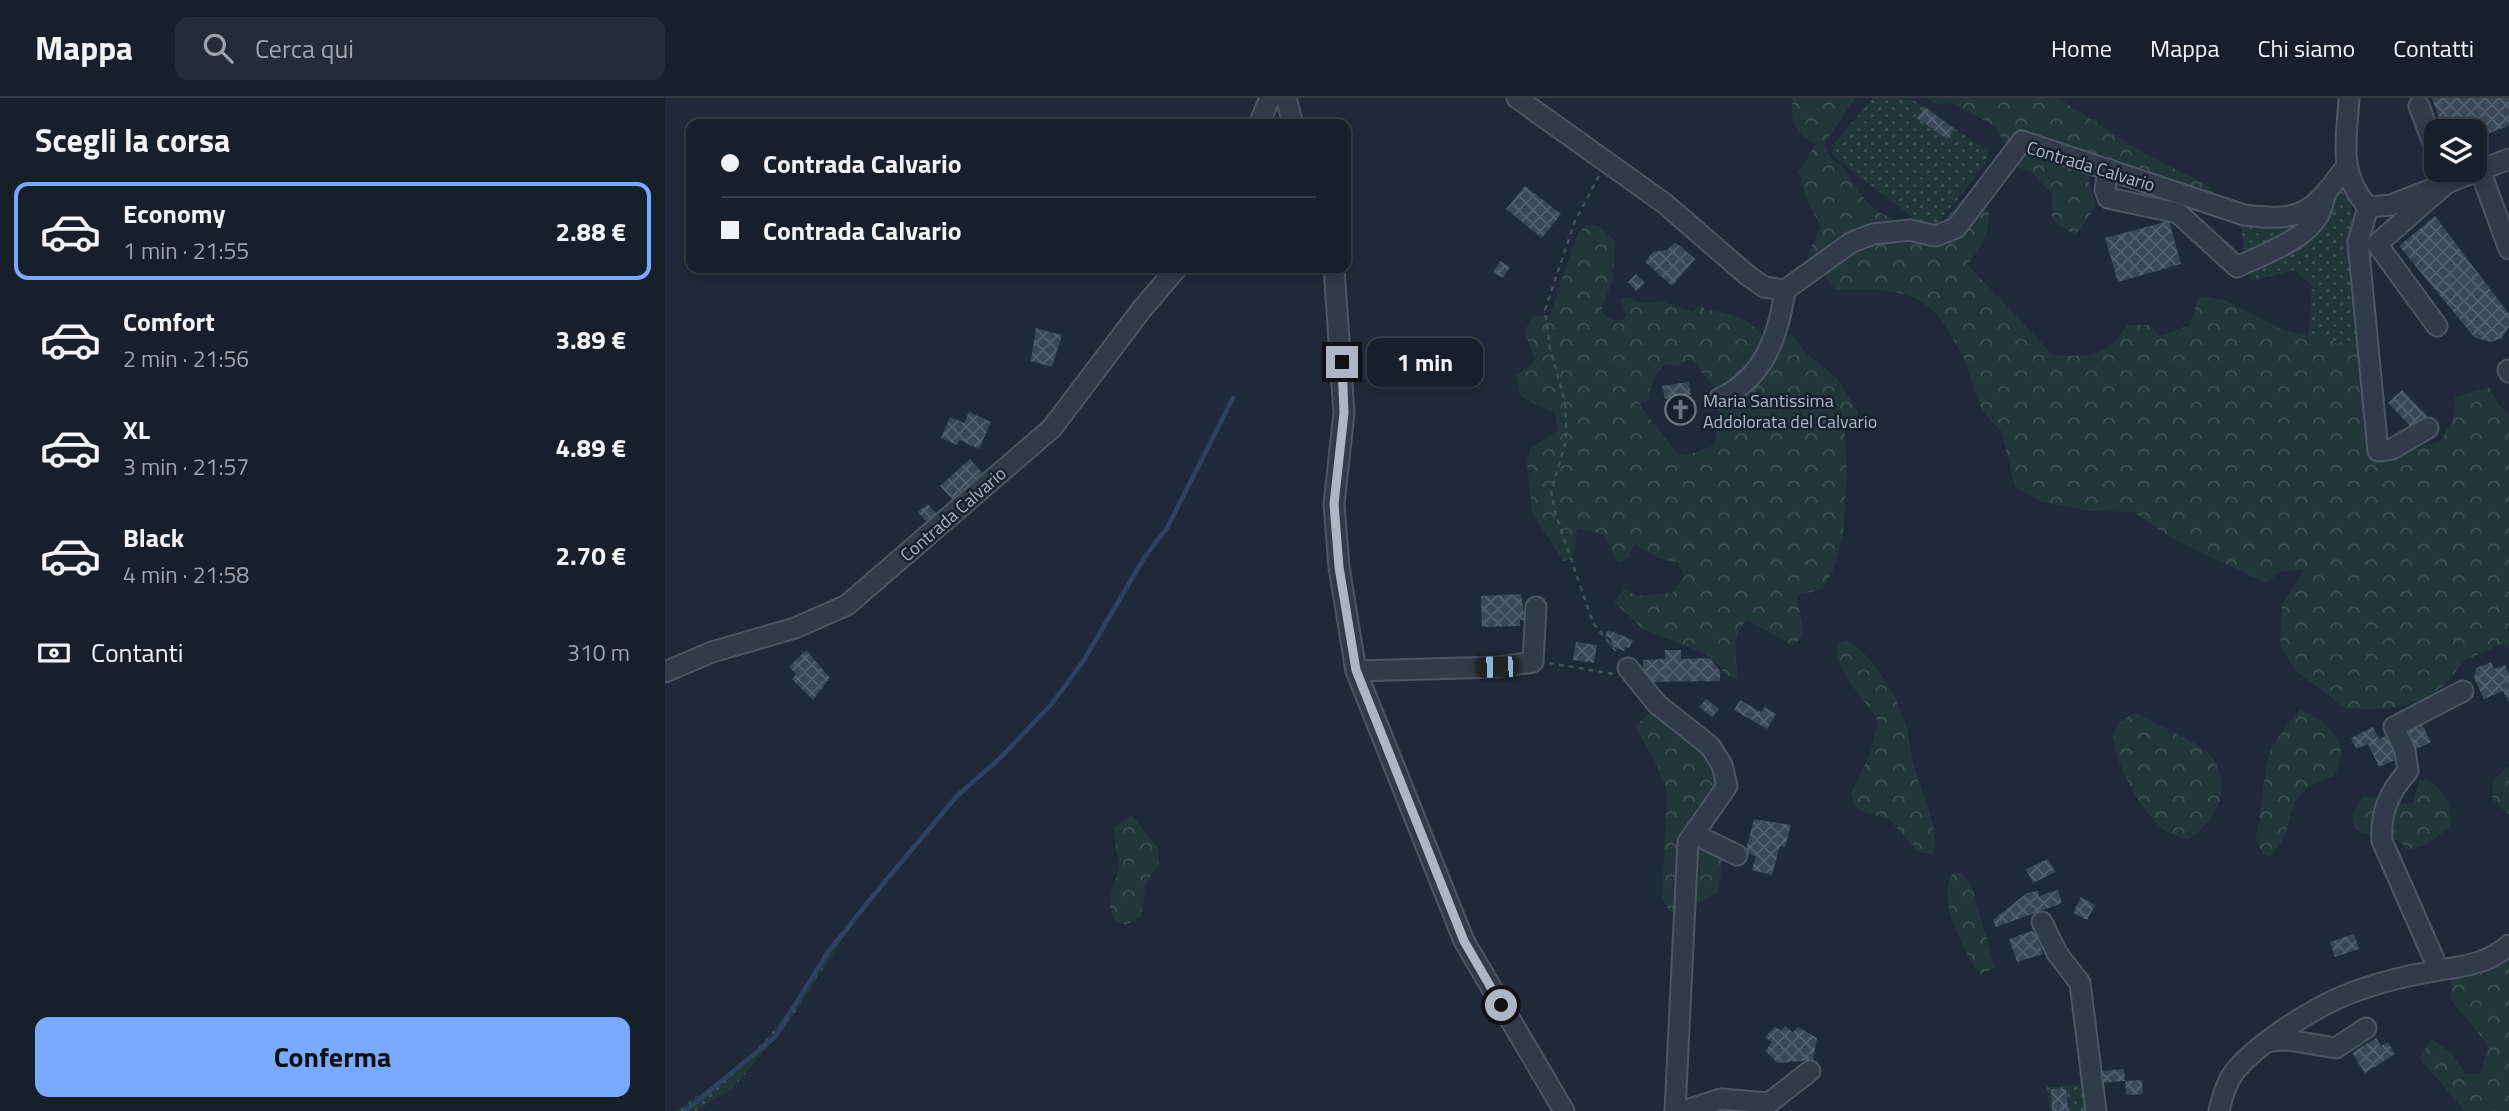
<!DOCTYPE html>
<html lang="it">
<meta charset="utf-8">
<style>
:root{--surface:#171f2b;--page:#242c37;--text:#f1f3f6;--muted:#9ea2a9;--line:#363d47;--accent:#79aaff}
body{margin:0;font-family:"Titillium Web",sans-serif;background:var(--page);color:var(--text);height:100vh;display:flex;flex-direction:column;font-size:26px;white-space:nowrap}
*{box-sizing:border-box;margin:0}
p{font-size:23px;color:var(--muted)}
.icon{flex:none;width:38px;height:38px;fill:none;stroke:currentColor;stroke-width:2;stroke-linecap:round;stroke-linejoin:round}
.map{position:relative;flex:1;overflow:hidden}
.side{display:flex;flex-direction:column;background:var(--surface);width:665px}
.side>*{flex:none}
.guide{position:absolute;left:21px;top:21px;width:665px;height:154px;border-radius:14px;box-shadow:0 4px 10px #0003,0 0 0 2px var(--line);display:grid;align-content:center;height:154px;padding:0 35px;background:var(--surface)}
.fabs{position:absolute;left:1759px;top:21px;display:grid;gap:14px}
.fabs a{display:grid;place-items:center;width:63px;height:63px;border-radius:14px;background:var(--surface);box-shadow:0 4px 10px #0003,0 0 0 2px var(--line);font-size:35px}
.end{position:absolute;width:32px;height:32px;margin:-16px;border:9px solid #acb6c6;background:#111;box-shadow:0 0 0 4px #111}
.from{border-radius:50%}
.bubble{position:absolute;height:49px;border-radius:14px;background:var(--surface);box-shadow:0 4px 10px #0003,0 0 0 2px var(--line);font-size:23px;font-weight:700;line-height:49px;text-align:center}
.car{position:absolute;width:21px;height:42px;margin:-21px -10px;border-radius:9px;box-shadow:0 0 5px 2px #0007;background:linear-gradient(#222 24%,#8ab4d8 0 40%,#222 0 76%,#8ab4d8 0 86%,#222 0)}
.guide b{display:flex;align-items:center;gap:24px;height:66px;font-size:26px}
.guide b+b{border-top:2px solid var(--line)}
.guide i{width:18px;height:18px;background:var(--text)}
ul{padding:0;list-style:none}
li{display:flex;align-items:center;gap:21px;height:98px;margin:0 14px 10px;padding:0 21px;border:4px solid transparent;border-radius:14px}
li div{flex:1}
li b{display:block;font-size:26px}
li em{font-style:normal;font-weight:700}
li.active{border-color:var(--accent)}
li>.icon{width:63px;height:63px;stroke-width:1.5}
h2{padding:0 35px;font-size:32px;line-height:84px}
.pay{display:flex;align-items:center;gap:18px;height:77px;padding:0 35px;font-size:26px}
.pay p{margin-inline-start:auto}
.primary-button{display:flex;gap:14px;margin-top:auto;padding:14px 35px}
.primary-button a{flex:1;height:80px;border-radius:14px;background:var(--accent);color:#111;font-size:28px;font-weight:700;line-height:80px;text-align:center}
header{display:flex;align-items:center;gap:42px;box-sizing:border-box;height:98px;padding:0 35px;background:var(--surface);border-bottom:2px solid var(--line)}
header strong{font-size:33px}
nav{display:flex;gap:38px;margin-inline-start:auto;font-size:24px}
.search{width:490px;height:63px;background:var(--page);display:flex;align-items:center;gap:18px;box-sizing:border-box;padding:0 24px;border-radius:14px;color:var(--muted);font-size:26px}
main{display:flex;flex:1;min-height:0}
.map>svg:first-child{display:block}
.green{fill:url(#green-dots)}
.forest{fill:url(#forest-crowns)}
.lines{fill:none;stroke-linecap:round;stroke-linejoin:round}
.stream{stroke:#2f4260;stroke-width:4.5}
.building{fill:url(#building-cross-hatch)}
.minor-casing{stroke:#4d5664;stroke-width:23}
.path{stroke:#3e5457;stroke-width:2.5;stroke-dasharray:5 5;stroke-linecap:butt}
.minor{stroke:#323b49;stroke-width:19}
.route{stroke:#acb6c6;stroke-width:9}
.labels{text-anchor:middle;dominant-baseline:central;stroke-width:5;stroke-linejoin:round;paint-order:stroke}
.street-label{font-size:18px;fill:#acb6c6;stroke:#18212e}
.poi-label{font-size:18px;fill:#acb6c6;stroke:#18212e;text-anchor:start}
</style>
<header>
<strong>Mappa</strong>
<div class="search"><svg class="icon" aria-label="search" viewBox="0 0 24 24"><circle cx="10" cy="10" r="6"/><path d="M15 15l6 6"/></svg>Cerca qui</div>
<nav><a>Home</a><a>Mappa</a><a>Chi siamo</a><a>Contatti</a></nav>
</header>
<main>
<section class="side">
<h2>Scegli la corsa</h2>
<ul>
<li class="active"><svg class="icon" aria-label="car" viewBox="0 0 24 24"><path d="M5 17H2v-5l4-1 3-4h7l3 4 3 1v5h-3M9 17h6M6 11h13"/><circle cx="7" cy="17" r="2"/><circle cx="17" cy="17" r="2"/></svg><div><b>Economy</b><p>1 min · 21:55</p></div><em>2.88 €</em></li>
<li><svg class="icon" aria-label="car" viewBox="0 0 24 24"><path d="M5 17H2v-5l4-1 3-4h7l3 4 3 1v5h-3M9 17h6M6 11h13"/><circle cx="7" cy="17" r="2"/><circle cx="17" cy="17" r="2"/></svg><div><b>Comfort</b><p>2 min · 21:56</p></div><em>3.89 €</em></li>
<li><svg class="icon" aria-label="car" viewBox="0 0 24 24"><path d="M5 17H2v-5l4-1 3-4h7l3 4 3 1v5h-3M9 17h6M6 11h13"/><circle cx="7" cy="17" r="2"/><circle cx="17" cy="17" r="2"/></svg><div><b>XL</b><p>3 min · 21:57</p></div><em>4.89 €</em></li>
<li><svg class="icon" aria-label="car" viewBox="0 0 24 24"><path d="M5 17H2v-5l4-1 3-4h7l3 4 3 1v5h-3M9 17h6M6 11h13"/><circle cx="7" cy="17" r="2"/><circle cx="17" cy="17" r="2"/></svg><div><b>Black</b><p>4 min · 21:58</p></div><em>2.70 €</em></li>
</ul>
<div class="pay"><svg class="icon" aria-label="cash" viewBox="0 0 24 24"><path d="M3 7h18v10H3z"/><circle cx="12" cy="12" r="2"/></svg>Contanti<p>310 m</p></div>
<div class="primary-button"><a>Conferma</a></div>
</section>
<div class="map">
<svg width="1844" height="1013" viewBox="0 0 1844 1013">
<defs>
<pattern id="green-dots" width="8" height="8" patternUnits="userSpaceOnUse" patternTransform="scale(1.75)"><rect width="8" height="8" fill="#21373a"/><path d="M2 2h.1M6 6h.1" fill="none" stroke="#3f5255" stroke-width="1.8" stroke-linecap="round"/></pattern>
<pattern id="forest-crowns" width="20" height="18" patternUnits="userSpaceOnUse" patternTransform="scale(1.75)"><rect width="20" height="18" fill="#21373a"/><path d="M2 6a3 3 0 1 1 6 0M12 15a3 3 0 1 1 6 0" fill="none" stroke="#3f5255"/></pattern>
<pattern id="building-cross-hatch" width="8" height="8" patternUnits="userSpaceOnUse" patternTransform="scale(1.75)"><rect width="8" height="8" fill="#3a4759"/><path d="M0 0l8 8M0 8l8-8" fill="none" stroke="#545f6f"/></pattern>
</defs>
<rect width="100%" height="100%" fill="#1f2939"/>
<g class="green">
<path d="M1208,0C1259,0 1253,0 1282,41L1290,31L1323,52L1322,64L1273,126L1260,129L1167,57L1168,47Z"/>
<polygon points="1683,92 1686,101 1695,249 1643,238 1647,188 1629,172 1588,183 1583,174 1575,124"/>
<path d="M184,831L126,921L77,980L61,995L30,1013H10C42,992 73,972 99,943C131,908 152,866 184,831Z"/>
<polygon points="1423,986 1427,1013 1385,1013 1382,989"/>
</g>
<g class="forest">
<path d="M1128,0H1190L1160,45C1163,65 1175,62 1183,76C1209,122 1223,120 1272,131L1299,99L1307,97L1316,110L1324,114C1324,136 1317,150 1302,166L1388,257C1423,259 1443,260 1462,227H1484L1496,238L1525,227L1534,198L1560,202L1618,232L1695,249L1702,354L1729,358L1776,343L1788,321L1790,299L1824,289L1834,307L1844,317V551L1837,546L1800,562L1780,587L1759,601L1722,611H1681L1631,573L1615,547L1617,507L1639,471L1615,474L1601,485L1508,441L1469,414L1425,413L1376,404L1350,389L1336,332C1313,315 1310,294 1302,268C1299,258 1292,248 1287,239C1259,187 1223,192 1171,192L1142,158L1156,129L1141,100L1134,74L1151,46C1130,35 1124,23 1128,0Z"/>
<polygon points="1261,0 1393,0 1479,55 1545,89 1553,98 1432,56 1424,84 1431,108 1410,138 1387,121 1387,96 1365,73 1350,69 1331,29 1288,5 1273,6"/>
<path d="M921,127H932L950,143L948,181L936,212L942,220L955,224L962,217L955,201L963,199L976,205L995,203L1028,214L1037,206L1040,212C1065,214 1089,221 1101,244L1099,259L1054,295L1026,261L1011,268L1001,266C990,276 983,288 985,302L974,306L1011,354L1020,358L1048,348L1051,342V321L1057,305L1126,235L1142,256L1172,280L1193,315L1180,334L1182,376L1178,438L1169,470L1158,491L1133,497C1132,514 1140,524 1137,540L1127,547L1082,522C1065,537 1072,562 1073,582L1060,576L1044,557L978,531L949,504L959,491L972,498L1007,495L1019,478L1012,464L993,460L969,446L965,459L953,464L938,436L912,431L909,455L899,464L867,415L862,364L865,351L893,332L890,315L856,299L851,277L862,271L870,261L859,233L869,218L885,217L911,139Z"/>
<path d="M1182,542C1209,558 1234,600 1242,631C1245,643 1245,656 1249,668C1255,693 1277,733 1268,757L1253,753L1224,721L1198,714L1190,708L1186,695L1205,656L1213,623C1202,603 1164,568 1173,545Z"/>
<polygon points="992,609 1041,648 1060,683 1024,740 1059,754 1053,794 1013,816 1004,812 997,800 1002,695 993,669 970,628"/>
<path d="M1635,611C1666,625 1687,645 1669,678C1608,699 1639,722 1606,758L1598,756L1591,742L1601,669L1607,648Z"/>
<path d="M1471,614C1487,626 1536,644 1546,658C1569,691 1552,721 1524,741C1517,739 1509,738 1503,734C1481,724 1441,654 1450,631C1454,623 1463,619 1471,614Z"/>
<polygon points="1844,668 1844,717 1827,701 1828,682"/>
<path d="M1761,681C1781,693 1786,705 1786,728L1761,747L1744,751L1720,734L1698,736L1689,728L1687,716L1697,699C1715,696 1734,709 1748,705L1754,683Z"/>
<path d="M467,717L493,750L494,767L481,785L476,818L461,827L449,822C437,791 456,787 453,762C452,750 448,742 450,729Z"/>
<path d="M1296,774L1307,789L1330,870L1316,876L1310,870C1297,846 1272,803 1287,776Z"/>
<polygon points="1844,859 1844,1013 1800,1013 1754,960 1767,941 1787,956 1801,976 1816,975 1823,947 1786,902 1786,878 1818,873"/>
</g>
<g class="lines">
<polyline class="stream" points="20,1013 110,939 163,854 217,787 292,698 334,661 385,608 419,562 479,460 502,430 568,300"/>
</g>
<g class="building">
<polygon points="1767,0 1844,0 1844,28 1810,40 1810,33 1779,33"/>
<polygon points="1260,9 1290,31 1282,41 1252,20"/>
<polygon points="860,88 896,116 877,140 841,111"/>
<polygon points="1770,118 1844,216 1844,229 1837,240 1826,244 1810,240 1734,148"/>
<polygon points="1504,123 1516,166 1453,184 1440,140"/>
<polygon points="1010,144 1030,161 1007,188 980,164 988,154 1002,152"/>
<polygon points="835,163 845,169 838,180 828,174"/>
<polygon points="971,176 980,185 971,193 963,184"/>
<polygon points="371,230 397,237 387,269 366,263"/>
<polygon points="1024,284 1026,297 1022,297 1026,322 1008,325 1004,300 1000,301 997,288"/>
<polygon points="1737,292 1762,318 1748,331 1723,305"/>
<polygon points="304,314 326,324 314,351 295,342 292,347 276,340 285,319 299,325"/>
<polygon points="305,361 319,377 290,404 275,388"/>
<polygon points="263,406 275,420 265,428 253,414"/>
<polygon points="856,496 860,522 855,522 855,528 817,529 816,498"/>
<polygon points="943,532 968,542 964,550 960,549 959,553 944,547 947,541 940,538"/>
<polygon points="911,544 932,547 929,565 908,562"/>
<polygon points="141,552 165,580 148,602 127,581 131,576 124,569"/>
<polygon points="1000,552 1016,552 1016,561 1045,560 1055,573 1055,583 979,584 978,562 1000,561"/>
<polygon points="1826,564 1829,571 1840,567 1844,576 1844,605 1838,593 1819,601 1809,580 1811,570"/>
<polygon points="1041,601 1054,611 1047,619 1034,609"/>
<polygon points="1075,602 1096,614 1100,609 1111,616 1102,631 1069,612"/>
<polygon points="1756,624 1766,644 1749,652 1739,633"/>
<polygon points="1708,629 1714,641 1724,636 1735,660 1714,669 1703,646 1691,651 1686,640"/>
<polygon points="1089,721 1126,727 1120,749 1115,748 1107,777 1087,772 1091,758 1080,755"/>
<polygon points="1383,761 1390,774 1368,785 1361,771"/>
<polygon points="1393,792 1397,805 1331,829 1328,822 1362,795 1373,793 1374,798"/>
<polygon points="1416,799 1430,807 1422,822 1408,815"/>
<polygon points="1370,832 1378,856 1352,864 1344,841"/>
<polygon points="1689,836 1694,851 1670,859 1665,844"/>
<polygon points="1120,928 1128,934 1133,929 1152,940 1148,962 1113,965 1100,953 1107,944 1100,939 1110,929 1116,933"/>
<polygon points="1711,940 1716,948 1723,944 1730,956 1700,975 1687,955"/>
<polygon points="1459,971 1460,983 1435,985 1435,973"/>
<polygon points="1477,982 1478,996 1461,997 1460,983"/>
<polygon points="1386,991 1401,991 1403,1013 1387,1013"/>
</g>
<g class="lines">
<defs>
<g id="minor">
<polyline points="621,0 628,26"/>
<path d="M852,0L999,105L1081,176L1099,189L1120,192L1187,144L1208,136L1245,132L1270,138L1291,130L1357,43L1579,117C1637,124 1646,116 1680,70"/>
<path d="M1684,0C1682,41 1672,75 1703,109L1726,107L1815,72L1844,151"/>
<polyline points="1754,8 1771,53"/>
<polyline points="594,26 605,0"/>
<path d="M1443,71L1440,92L1443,100L1513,115L1572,169C1602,154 1654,139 1659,101"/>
<polyline points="1815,72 1844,61"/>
<polyline points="1703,109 1693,144 1713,353 1727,351 1763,330"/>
<polyline points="669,170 679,315 669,406 674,469 691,573 799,843 899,1013"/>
<polyline points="1772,228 1712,146 1783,84 1778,72"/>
<polyline points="1843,272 1844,274"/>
<path d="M1055,300C1099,281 1114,236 1120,192"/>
<polyline points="963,570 992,606 1045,648 1057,667 1062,688 1023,744 1010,1013"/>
<polyline points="691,573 833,569 868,564 871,509"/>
<polyline points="0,574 47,554 130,530 182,507 387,330 477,211 512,170"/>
<polyline points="1029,736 1072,757"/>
<polyline points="1377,824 1392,855 1415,885 1431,1013"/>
<path d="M1770,873L1769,861L1717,743C1715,715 1724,694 1743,673L1740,652L1729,629L1798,593"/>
<polyline points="1605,943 1623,942 1671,950 1701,930"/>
<polyline points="1018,1013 1056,1001 1104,1005 1145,973"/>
<path d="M1554,1013C1557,999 1561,985 1570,973C1595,943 1654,906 1691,893C1713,885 1746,877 1769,873C1798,868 1821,867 1844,847"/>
</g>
</defs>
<use href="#minor" class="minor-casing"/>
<g class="path">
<polyline points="934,78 910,123 880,212 885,250 900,304 901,325 901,343 886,393 890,414 928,525 954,557"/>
<polyline points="884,565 949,576"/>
</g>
<use href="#minor" class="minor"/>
</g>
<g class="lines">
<polyline class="route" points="677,264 679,315 669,406 674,469 691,572 799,843 836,907"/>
</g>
<defs>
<symbol id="church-ring" viewBox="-11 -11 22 22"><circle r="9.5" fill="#18212e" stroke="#6b7280" stroke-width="1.5"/><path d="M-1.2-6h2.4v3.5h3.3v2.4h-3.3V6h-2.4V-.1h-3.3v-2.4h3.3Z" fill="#6b7280"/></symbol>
</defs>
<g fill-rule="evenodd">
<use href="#church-ring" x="998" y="294" width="35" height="35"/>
</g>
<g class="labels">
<g class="street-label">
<text transform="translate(1426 68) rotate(17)">Contrada Calvario</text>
<text transform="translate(288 416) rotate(-41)">Contrada Calvario</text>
</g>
<g class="poi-label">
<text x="1038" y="302">Maria Santissima<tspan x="1038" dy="21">Addolorata del Calvario</tspan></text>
</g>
</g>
</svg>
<div class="fabs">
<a><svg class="icon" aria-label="layers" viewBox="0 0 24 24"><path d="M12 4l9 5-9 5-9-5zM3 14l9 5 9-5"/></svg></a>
</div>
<i class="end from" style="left:836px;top:907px"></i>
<i class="end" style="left:677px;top:264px"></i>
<div class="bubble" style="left:702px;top:240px;width:116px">1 min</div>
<i class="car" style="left:832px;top:569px;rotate:269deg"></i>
<div class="guide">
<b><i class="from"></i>Contrada Calvario</b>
<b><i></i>Contrada Calvario</b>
</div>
</div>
</main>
